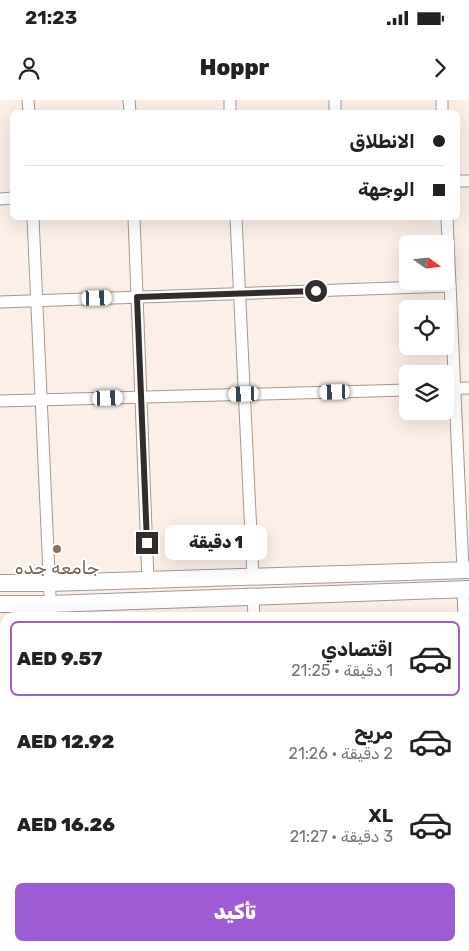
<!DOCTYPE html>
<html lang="ar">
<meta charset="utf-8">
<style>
:root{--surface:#fff;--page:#f2f2f2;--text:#222;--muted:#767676;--line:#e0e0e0;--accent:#9d5cd2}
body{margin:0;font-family:Rubik,"Noto Sans Arabic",sans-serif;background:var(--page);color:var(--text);direction:rtl;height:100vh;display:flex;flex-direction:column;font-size:19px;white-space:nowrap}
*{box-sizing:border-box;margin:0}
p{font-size:16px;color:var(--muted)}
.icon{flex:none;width:28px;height:28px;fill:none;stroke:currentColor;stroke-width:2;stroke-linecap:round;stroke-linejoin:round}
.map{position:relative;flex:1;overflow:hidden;direction:ltr}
.side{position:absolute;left:0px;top:512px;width:470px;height:339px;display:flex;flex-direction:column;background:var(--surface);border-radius:15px 15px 0 0;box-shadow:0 5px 20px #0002;direction:rtl}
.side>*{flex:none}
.top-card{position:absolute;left:10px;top:10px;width:450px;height:110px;border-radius:8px;box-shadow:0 5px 20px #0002;direction:rtl;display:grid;align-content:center;height:110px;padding:0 15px;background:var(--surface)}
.needle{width:32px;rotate:105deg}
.controls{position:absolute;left:399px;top:135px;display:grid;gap:10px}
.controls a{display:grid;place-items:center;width:55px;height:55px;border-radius:8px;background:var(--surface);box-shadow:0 5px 20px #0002;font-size:25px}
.end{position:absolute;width:22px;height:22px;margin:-11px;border:6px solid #322d2a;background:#fff;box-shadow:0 0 0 2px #fff}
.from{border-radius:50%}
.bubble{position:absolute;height:35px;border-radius:8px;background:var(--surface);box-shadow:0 5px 20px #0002;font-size:16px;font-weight:800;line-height:35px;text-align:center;direction:rtl}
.car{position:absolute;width:15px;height:30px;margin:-15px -8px;border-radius:6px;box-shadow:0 0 4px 1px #0007;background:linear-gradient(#fff 24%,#345 0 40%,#fff 0 76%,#345 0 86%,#fff 0)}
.top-card b{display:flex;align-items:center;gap:18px;height:48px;font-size:19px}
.top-card b+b{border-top:1px solid var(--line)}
.top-card i{width:12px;height:12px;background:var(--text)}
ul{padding:9px 0 0;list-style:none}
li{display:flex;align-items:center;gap:15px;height:75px;margin:0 10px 8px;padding:0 5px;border:2px solid transparent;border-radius:8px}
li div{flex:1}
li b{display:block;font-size:19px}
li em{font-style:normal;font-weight:800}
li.current{border-color:var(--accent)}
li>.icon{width:45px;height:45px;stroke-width:1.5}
.button{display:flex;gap:10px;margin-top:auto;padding:10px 15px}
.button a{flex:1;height:58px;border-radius:8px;background:var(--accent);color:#fff;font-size:20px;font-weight:800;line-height:58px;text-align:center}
.status{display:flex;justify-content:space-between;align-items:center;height:35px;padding:0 25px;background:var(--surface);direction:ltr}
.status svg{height:14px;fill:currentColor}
header{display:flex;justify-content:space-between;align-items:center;height:65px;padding:0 15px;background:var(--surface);font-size:22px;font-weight:800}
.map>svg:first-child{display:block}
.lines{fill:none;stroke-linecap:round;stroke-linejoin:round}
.street-casing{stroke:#a49992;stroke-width:13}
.secondary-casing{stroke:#a49992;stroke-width:18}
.street{stroke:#fff;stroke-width:11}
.secondary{stroke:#fff;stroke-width:16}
.route{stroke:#322d2a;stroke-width:6}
.education-dot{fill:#8d6e63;stroke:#fff;stroke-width:2}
.labels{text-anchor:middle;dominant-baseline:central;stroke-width:4.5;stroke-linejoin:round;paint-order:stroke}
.education-label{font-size:18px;fill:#785e54;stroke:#fff}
</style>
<div class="status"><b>21:23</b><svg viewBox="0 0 49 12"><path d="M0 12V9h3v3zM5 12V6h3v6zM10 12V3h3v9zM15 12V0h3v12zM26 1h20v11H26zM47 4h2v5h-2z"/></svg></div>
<header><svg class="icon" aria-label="forward" viewBox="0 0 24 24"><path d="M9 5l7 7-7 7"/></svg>Hoppr<svg class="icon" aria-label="person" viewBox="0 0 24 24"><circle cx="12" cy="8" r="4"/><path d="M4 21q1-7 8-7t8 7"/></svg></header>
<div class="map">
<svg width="469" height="851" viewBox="0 0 469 851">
<rect width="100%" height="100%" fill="#fbefe8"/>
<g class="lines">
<defs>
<g id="street">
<polyline points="28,0 29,12"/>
<polyline points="129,0 130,12"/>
<polyline points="230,0 230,12"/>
<polyline points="335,0 335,12"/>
<polyline points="442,0 442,12"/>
<polyline points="458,81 469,81"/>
<polyline points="0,99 12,98"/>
<polyline points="33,118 51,518"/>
<polyline points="134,118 148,480"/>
<polyline points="236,118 253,477"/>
<polyline points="447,118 463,470"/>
<polyline points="0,202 450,186"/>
<polyline points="445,289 469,288"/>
<polyline points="0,301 408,290"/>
<polyline points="463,489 464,518"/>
<polyline points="253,496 254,518"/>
<polyline points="465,542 469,642"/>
<polyline points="465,696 469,695"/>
<polyline points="0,716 5,716"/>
<polyline points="0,817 5,817"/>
<polyline points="65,846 65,851"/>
<polyline points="268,846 268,851"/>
<polyline points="372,846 373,851"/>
</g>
<g id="secondary">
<polyline points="0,483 49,483 469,470"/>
<polyline points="0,504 50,504 469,489"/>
</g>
</defs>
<use href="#street" class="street-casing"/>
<use href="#secondary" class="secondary-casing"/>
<use href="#street" class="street"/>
<use href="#secondary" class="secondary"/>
</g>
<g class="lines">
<polyline class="route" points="147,443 137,197 316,191"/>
</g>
<circle class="education-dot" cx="57" cy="449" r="5"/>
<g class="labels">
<g class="education-label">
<text x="57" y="468">جامعه جده</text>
</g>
</g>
</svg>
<div class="controls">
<a><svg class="needle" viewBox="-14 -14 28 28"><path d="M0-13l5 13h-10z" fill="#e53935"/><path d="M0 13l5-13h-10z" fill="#767676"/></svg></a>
<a><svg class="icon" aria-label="locate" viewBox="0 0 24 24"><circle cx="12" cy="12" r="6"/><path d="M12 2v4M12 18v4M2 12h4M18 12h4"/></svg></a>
<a><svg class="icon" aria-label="layers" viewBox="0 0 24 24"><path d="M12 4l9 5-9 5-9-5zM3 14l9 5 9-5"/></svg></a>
</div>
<i class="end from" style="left:316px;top:191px"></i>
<i class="end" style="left:147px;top:443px"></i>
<div class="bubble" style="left:165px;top:425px;width:102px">1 دقيقة</div>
<i class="car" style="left:97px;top:198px;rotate:88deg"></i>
<i class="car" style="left:335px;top:292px;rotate:268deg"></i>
<i class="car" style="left:244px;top:294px;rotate:268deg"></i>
<i class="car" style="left:108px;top:298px;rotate:88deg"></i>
<div class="top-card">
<b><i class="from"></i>الانطلاق</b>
<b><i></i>الوجهة</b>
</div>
<section class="side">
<ul>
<li class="current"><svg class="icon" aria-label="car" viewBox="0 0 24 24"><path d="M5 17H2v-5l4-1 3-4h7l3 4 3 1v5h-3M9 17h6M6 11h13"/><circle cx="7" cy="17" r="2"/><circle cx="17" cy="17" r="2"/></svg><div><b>اقتصادي</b><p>1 دقيقة · 21:25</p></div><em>AED 9.57</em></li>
<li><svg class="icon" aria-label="car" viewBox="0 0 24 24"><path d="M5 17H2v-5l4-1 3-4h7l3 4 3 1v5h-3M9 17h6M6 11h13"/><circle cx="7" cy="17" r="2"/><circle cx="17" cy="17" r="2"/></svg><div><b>مريح</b><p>2 دقيقة · 21:26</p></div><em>AED 12.92</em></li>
<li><svg class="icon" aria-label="car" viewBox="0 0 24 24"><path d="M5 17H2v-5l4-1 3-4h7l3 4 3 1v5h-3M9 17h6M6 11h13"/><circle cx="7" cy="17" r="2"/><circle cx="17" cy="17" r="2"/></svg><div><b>XL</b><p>3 دقيقة · 21:27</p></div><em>AED 16.26</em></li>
</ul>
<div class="button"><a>تأكيد</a></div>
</section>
</div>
